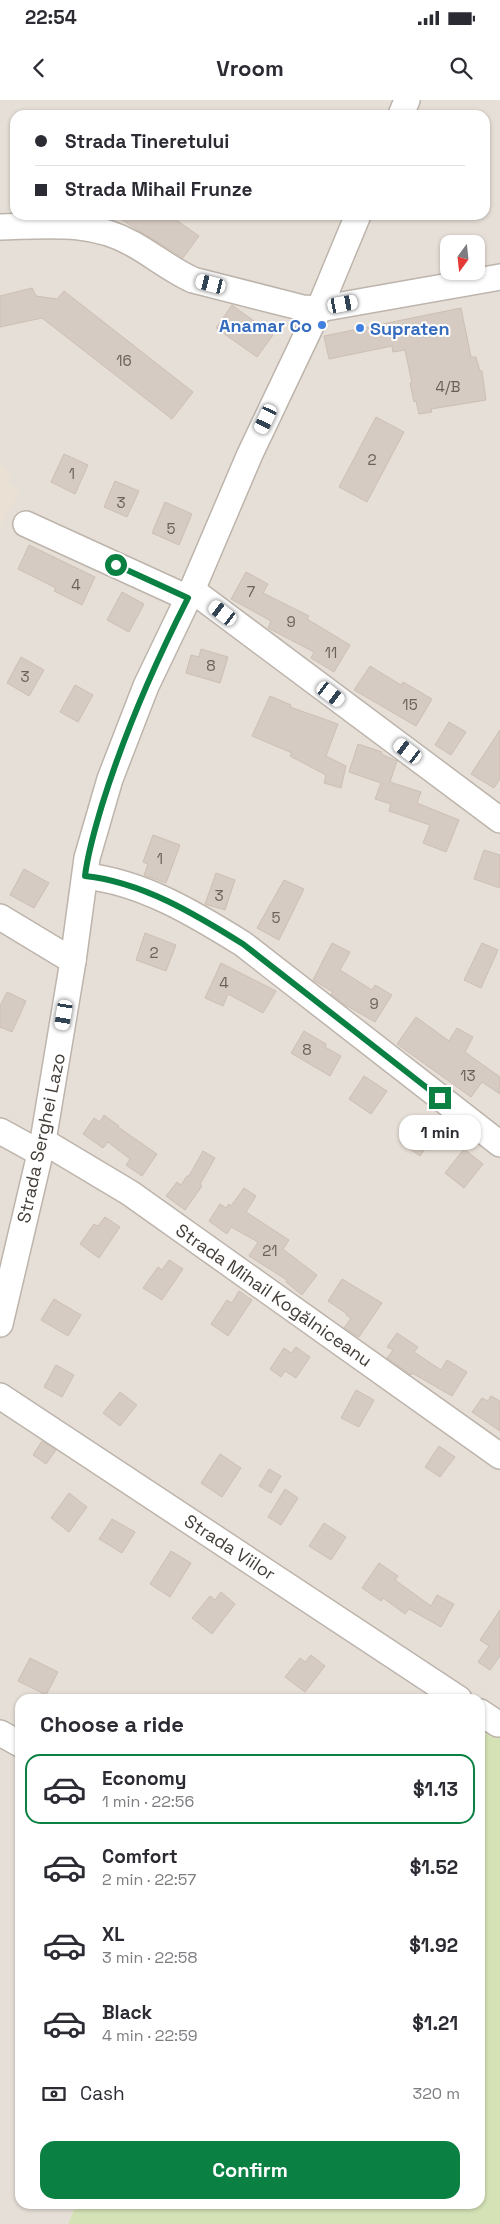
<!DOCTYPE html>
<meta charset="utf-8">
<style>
:root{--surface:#fff;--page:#f7f7f7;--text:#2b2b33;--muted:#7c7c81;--line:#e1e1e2;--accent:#0b8043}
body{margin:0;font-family:"Space Grotesk",sans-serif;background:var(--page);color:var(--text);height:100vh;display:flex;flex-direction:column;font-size:19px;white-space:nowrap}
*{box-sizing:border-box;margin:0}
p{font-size:16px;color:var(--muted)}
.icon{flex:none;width:28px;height:28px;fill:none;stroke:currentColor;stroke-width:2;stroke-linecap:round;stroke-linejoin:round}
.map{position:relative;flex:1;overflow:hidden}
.panel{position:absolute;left:15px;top:1594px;width:470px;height:515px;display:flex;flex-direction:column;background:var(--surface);border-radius:15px;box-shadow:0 1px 4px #0004}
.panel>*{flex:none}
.top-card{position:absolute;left:10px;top:10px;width:480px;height:110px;border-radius:15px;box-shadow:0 1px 4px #0004;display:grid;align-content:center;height:110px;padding:0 25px;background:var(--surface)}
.needle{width:32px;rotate:195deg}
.controls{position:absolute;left:440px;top:135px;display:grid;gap:10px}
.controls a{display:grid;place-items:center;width:45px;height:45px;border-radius:10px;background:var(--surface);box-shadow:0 1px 4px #0004;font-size:25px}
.end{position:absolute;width:22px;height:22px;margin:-11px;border:6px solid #0b8043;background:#fff;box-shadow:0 0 0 2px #fff}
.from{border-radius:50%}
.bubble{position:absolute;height:35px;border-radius:15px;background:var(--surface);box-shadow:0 1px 4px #0004;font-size:16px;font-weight:600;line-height:35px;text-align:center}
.car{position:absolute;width:15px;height:30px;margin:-15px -8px;border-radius:6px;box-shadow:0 0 4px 1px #0007;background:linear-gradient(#fff 24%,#345 0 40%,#fff 0 76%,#345 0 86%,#fff 0)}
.top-card b{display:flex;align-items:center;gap:18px;height:48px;font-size:19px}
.top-card b+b{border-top:1px solid var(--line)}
.top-card i{width:12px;height:12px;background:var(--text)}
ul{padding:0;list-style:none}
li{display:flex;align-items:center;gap:15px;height:70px;margin:0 10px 8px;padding:0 15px;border:2px solid transparent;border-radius:15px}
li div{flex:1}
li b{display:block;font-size:19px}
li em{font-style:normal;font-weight:600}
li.selected{border-color:var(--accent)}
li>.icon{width:45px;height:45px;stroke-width:1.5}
h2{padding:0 25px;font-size:22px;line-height:60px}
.pay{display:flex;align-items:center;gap:12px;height:55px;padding:0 25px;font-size:19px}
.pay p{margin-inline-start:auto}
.primary-button{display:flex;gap:10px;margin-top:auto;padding:10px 25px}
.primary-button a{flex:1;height:58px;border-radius:15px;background:var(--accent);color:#fff;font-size:20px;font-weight:600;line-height:58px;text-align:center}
.status{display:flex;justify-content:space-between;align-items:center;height:35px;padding:0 25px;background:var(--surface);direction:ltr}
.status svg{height:14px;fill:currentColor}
header{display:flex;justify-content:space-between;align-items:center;height:65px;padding:0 25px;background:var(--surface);font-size:22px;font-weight:600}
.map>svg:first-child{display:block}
.residential{fill:#e6dfd7;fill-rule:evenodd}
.education{fill:#eae1d4}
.green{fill:#d4e2b6}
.building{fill:#d6cbc2;stroke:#cdbfb3}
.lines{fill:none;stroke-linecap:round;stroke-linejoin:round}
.minor-casing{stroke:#bdb4ac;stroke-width:28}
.minor{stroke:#fff;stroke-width:25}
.route{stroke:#0b8043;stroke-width:6}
.shop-dot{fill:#3f7fe0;stroke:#fff;stroke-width:2}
.labels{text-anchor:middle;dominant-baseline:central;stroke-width:4;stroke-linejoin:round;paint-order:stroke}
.number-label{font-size:15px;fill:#69615a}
.shop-label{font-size:18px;font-weight:bold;fill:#366cbe;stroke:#fff;text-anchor:end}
.street-label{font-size:18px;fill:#453e38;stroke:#fff}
</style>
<div class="status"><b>22:54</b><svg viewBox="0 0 49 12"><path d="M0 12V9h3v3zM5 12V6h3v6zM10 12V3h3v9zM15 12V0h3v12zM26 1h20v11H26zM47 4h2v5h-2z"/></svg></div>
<header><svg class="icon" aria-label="back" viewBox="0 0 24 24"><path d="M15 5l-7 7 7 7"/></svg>Vroom<svg class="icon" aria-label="search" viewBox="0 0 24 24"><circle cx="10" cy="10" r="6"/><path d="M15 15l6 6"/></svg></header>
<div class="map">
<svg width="500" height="2124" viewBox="0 0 500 2124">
<rect width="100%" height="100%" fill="#f2eee9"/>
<path class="residential" d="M0,0H500V1631L480,1619V1599H20V2104H76L68,2124H0ZM15,15H485V115H15ZM449,144H476V171H449Z"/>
<polygon class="education" points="0,364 12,373 6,382 20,392 0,427"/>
<polygon class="green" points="480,1619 500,1631 500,2124 68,2124 76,2104 480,2104"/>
<g class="building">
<polygon points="114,115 169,115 199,136 183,158"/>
<polygon points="32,188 36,196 57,199 64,191 193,292 172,319 42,218 0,227 0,196"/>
<polygon points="232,205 273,235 257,257 216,228"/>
<polygon points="461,208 471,257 476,257 480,271 482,271 486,300 431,309 432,312 419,314 416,301 414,302 410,283 412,283 405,250 393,252 392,246 329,259 324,236"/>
<polygon points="376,317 404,332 367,402 339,387"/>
<polygon points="64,354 88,365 75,394 51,382"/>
<polygon points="115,381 139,391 127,417 104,407"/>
<polygon points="165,402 192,414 179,445 152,433"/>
<polygon points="29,445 95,477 82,505 54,491 56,488 18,469"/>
<polygon points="246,472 268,484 263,493 309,516 307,519 350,545 334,572 311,558 314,552 268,528 271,521 231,499"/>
<polygon points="122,492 144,504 129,532 107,520"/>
<polygon points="201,549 228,557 220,583 186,573 191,555 199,557"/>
<polygon points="21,557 44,570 29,596 7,583"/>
<polygon points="370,566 401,585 403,582 432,599 416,626 354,590"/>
<polygon points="75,585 93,595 78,622 60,612"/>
<polygon points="270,596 291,605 290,607 338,624 326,656 346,666 341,688 324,683 326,675 290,656 292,653 252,636"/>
<polygon points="449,622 466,632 451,655 435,645"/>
<polygon points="500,630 500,679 494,688 471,674"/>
<polygon points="358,644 382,652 381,654 397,661 390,682 421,692 417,703 459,720 446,752 423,743 430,725 389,711 391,704 375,699 381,683 349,672"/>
<polygon points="153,735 180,745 166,783 144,775 148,764 143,762"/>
<polygon points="484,750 500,755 500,788 474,779"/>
<polygon points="24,769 49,783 34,808 10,795"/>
<polygon points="216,773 235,780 225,810 205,804"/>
<polygon points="284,780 304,789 279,840 257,828"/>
<polygon points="145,833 176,845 166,871 136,860"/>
<polygon points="332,843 350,852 340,870 372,890 375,885 392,895 375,922 342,903 331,894 333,892 313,880"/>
<polygon points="482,843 498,850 481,888 464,880"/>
<polygon points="221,863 276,891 263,913 228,894 223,906 205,898"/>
<polygon points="7,892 26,901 12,932 0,927 0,906"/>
<polygon points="416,917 449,941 457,928 473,937 465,952 500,977 500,994 482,982 471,997 397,944"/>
<polygon points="304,931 326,944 325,947 341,956 330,976 291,953"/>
<polygon points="364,976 387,991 371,1014 349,999"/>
<polygon points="104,1015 119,1026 118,1027 157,1054 142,1076 126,1065 130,1059 108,1042 103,1048 83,1034 94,1018 100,1022"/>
<polygon points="418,1016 438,1031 420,1056 400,1042"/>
<polygon points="464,1049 483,1064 464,1088 445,1073"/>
<polygon points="203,1051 215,1058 200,1084 202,1086 185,1110 166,1096 177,1082 181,1085 187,1076 189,1076"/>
<polygon points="244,1088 256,1096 246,1112 289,1140 283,1149 317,1175 302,1195 286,1182 287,1180 249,1156 258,1142 231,1127 227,1134 209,1121 220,1104 226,1108 229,1104 231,1106"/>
<polygon points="105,1117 120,1127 99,1158 80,1144 94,1124 98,1126"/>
<polygon points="169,1160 183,1169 162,1200 143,1188 158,1167 162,1170"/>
<polygon points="342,1179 382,1203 359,1237 344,1228 351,1218 346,1215 347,1214 328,1201"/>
<polygon points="239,1191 252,1200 228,1236 211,1224 227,1200 232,1203"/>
<polygon points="54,1199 81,1215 68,1236 41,1220"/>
<polygon points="397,1233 418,1247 414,1252 441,1270 447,1260 467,1272 452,1296 412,1273 411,1275 387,1258 393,1250 387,1247"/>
<polygon points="296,1247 310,1257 296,1278 285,1271 281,1277 270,1269 284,1248 291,1253"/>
<polygon points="56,1265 74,1275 62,1297 44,1287"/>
<polygon points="356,1290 374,1300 359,1327 341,1318"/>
<polygon points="120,1292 137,1305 120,1326 103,1313"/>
<polygon points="491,1296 500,1301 500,1331 472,1312 482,1298 488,1301"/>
<polygon points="42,1341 56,1350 46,1364 33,1355"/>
<polygon points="439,1346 455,1357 440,1377 425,1367"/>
<polygon points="220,1354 241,1368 222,1397 201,1383"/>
<polygon points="269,1369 281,1376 271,1393 259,1386"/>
<polygon points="285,1389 298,1398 281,1425 268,1417"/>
<polygon points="69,1393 87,1407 69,1432 51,1418"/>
<polygon points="112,1419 135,1432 122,1453 99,1439"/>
<polygon points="324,1423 346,1437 331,1460 309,1446"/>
<polygon points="171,1451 191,1463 170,1497 150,1484"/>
<polygon points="379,1463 398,1476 395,1480 431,1506 437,1495 454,1504 441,1527 409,1509 405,1514 383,1498 381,1501 362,1488"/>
<polygon points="221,1492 235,1504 212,1534 192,1518 210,1496 215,1500"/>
<polygon points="500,1510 500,1556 490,1570 478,1562 489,1546 480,1540"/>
<polygon points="311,1555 325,1566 305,1592 285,1577 300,1558 305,1562"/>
<polygon points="30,1558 58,1572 46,1595 18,1581"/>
</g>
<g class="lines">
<defs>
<g id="minor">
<polyline points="401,15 407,0"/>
<path d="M0,127C46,126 91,120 133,144C153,155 171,170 193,180L303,208L319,209L500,177"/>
<polyline points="26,424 188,498"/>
<polyline points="192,490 500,720"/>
<path d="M85,776C142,782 195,814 243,844L500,1044"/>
<polyline points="0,817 73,861"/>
<polyline points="0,1031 40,1053"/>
<polyline points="43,1041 130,1093 500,1356"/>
<polyline points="0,1224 43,1041 73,861 87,758 110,679 146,586 192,490 250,354 319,209 358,115"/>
<polyline points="0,1296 459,1599"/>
<polyline points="480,1612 498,1624"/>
<polyline points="0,1633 20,1644"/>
</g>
</defs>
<use href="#minor" class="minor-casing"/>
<use href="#minor" class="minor"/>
</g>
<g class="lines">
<path class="route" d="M116,465L188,498C154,565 124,634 102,705C95,729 88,751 85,776C142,782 195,814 243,844L440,998"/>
</g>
<g class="shop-dot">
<circle cx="322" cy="225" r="5"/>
<circle cx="360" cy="228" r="5"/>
</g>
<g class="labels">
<g class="number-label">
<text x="124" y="260">16</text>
<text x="448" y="286">4/B</text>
<text x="372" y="359">2</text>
<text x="72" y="373">1</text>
<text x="121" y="402">3</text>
<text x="171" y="428">5</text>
<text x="76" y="484">4</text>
<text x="251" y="491">7</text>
<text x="291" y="521">9</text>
<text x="331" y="552">11</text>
<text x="211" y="565">8</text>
<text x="25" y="576">3</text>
<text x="410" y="604">15</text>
<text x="160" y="758">1</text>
<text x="219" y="795">3</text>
<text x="276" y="817">5</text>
<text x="154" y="852">2</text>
<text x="224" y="882">4</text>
<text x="374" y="903">9</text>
<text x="307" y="949">8</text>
<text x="468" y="975">13</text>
<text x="270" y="1150">21</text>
</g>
<g class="shop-label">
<text x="312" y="225">Anamar Co</text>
<text x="370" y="228" text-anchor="start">Supraten</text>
</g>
<g class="street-label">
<text transform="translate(41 1038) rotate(-78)">Strada Serghei Lazo</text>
<text transform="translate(274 1195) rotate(35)">Strada Mihail Kogălniceanu</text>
<text transform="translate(230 1447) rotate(33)">Strada Viilor</text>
</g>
</g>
</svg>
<div class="controls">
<a><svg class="needle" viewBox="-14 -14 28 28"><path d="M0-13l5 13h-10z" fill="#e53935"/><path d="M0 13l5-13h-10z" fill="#7c7c81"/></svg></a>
</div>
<i class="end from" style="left:116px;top:465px"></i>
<i class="end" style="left:440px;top:998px"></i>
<div class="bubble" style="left:399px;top:1015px;width:82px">1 min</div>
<i class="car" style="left:211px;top:184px;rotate:284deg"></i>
<i class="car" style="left:343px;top:204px;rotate:80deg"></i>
<i class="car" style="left:266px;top:319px;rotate:205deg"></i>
<i class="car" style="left:223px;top:513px;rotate:307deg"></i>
<i class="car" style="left:331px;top:594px;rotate:127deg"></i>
<i class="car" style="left:408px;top:651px;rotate:307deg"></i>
<i class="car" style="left:64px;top:915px;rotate:189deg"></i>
<div class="top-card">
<b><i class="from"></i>Strada Tineretului</b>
<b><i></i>Strada Mihail Frunze</b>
</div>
<section class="panel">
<h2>Choose a ride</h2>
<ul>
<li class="selected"><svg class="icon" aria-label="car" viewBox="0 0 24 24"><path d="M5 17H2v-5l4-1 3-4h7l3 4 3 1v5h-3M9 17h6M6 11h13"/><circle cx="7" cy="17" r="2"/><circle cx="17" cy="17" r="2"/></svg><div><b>Economy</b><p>1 min · 22:56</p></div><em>$1.13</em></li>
<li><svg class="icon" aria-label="car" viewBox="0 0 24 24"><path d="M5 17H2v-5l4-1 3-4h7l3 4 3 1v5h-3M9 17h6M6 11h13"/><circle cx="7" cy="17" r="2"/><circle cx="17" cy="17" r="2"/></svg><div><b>Comfort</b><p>2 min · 22:57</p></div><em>$1.52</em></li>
<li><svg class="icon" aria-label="car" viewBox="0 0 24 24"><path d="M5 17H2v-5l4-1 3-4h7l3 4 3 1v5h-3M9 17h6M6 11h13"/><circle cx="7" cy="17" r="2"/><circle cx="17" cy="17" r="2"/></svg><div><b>XL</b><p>3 min · 22:58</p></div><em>$1.92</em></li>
<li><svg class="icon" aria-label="car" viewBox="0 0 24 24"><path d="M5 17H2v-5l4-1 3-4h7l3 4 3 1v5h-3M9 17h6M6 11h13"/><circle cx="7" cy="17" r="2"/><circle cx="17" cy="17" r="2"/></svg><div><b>Black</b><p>4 min · 22:59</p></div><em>$1.21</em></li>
</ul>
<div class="pay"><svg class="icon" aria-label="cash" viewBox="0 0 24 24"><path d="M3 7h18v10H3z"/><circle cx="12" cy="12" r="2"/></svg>Cash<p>320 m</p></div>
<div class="primary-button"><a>Confirm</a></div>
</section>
</div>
